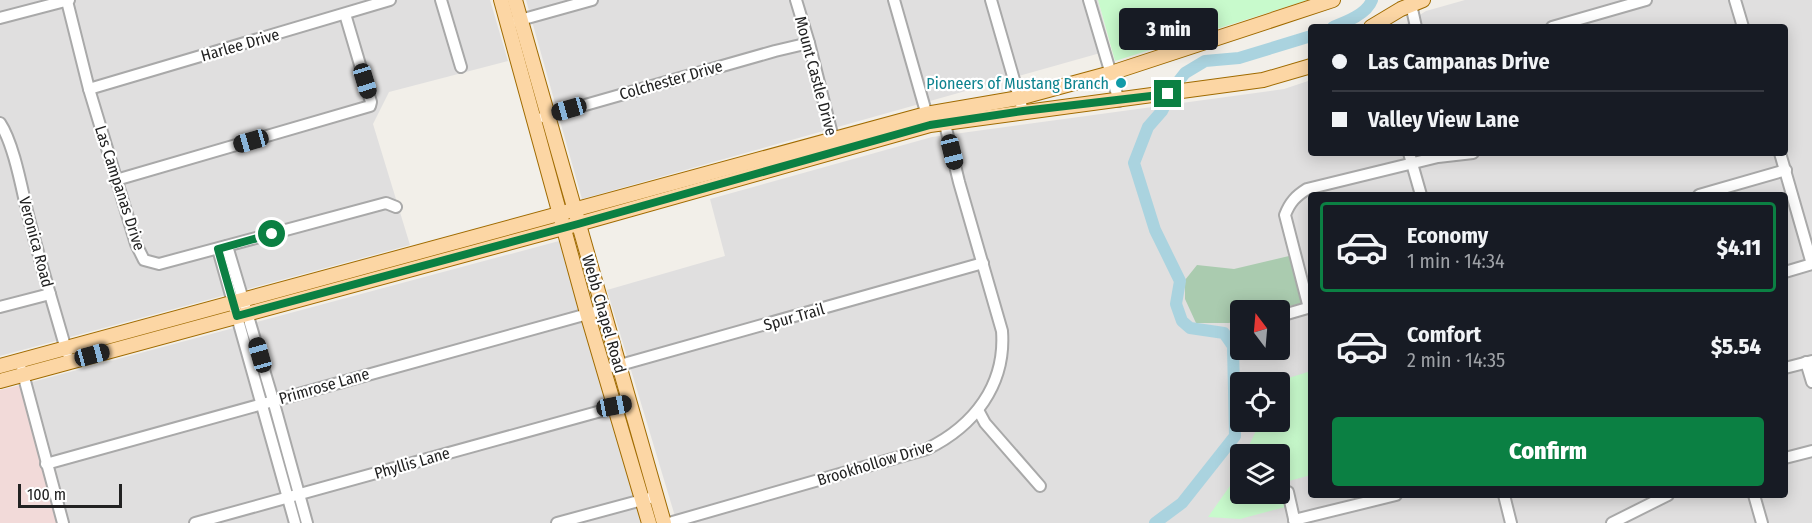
<!DOCTYPE html>
<meta charset="utf-8">
<style>
:root{--surface:#171b24;--page:#242831;--text:#f1f3f6;--muted:#9ea1a6;--line:#363941;--accent:#0b8043}
body{margin:0;font-family:"Fira Sans Condensed",sans-serif;background:var(--page);color:var(--text);height:100vh;display:flex;flex-direction:column;font-size:22px;white-space:nowrap}
*{box-sizing:border-box;margin:0}
p{font-size:20px;color:var(--muted)}
.icon{flex:none;width:33px;height:33px;fill:none;stroke:currentColor;stroke-width:2;stroke-linecap:round;stroke-linejoin:round}
.map{position:relative;flex:1;overflow:hidden}
.panel{position:absolute;left:1308px;top:192px;width:480px;height:306px;display:flex;flex-direction:column;background:var(--surface);border-radius:6px;box-shadow:0 3px 15px #0003}
.panel>*{flex:none}
.top-card{position:absolute;left:1308px;top:24px;width:480px;height:132px;border-radius:6px;box-shadow:0 3px 15px #0003;display:grid;align-content:center;height:132px;padding:0 24px;background:var(--surface)}
.needle{width:39px;rotate:344deg}
.fabs{position:absolute;left:1230px;top:300px;display:grid;gap:12px}
.fabs a{display:grid;place-items:center;width:60px;height:60px;border-radius:6px;background:var(--surface);box-shadow:0 3px 15px #0003;font-size:30px}
.scale{position:absolute;left:18px;bottom:15px;width:104px;box-sizing:border-box;padding-left:6px;border:3px solid #222;border-top:0;font-size:16px;line-height:21px;white-space:nowrap;color:#222;-webkit-text-stroke:4px #fff;paint-order:stroke}
.end{position:absolute;width:27px;height:27px;margin:-14px;border:8px solid #0b8043;background:#fff;box-shadow:0 0 0 3px #fff}
.from{border-radius:50%}
.bubble{position:absolute;height:42px;border-radius:6px;background:var(--surface);box-shadow:0 3px 15px #0003;font-size:20px;font-weight:800;line-height:42px;text-align:center}
.car{position:absolute;width:18px;height:36px;margin:-18px -9px;border-radius:8px;box-shadow:0 0 4px 2px #0007;background:linear-gradient(#222 24%,#8ab4d8 0 40%,#222 0 76%,#8ab4d8 0 86%,#222 0)}
.top-card b{display:flex;align-items:center;gap:21px;height:57px;font-size:22px}
.top-card b+b{border-top:2px solid var(--line)}
.top-card i{width:15px;height:15px;background:var(--text)}
ul{padding:10px 0 0;list-style:none}
li{display:flex;align-items:center;gap:18px;height:90px;margin:0 12px 9px;padding:0 12px;border:3px solid transparent;border-radius:6px}
li div{flex:1}
li b{display:block;font-size:22px}
li em{font-style:normal;font-weight:800}
li.selected{border-color:var(--accent)}
li>.icon{width:54px;height:54px;stroke-width:1.5}
.primary-button{display:flex;gap:12px;margin-top:auto;padding:12px 24px}
.primary-button a{flex:1;height:69px;border-radius:6px;background:var(--accent);color:#fff;font-size:24px;font-weight:800;line-height:69px;text-align:center}
.map>svg:first-child{display:block}
.residential{fill:#e0dfdf;fill-rule:evenodd}
.commercial{fill:#f2dad9}
.cemetery{fill:#aacbaf}
.park{fill:#c8facc}
.lines{fill:none;stroke-linecap:round;stroke-linejoin:round}
.river{stroke:#aad3df;stroke-width:12}
.minor-casing{stroke:#a9a9a9;stroke-width:14}
.major-casing{stroke:#a06b00;stroke-width:16}
.minor{stroke:#fff;stroke-width:10}
.major{stroke:#fcd6a4;stroke-width:14}
.route{stroke:#0b8043;stroke-width:8}
.culture-dot{fill:#0f9aa8;stroke:#fff;stroke-width:2}
.labels{text-anchor:middle;dominant-baseline:central;stroke-width:4.5;stroke-linejoin:round;paint-order:stroke}
.street-label{font-size:16px;fill:#222;stroke:#fff}
.culture-label{font-size:16px;fill:#0d838f;stroke:#fff;text-anchor:end}
</style>
<div class="map">
<svg width="1812" height="523" viewBox="0 0 1812 523">
<rect width="100%" height="100%" fill="#f2efe9"/>
<g class="residential">
<polygon points="0,0 490,0 508,61 389,92 373,124 410,245 0,356"/>
<polygon points="526,0 1098,0 1111,50 582,199"/>
<path d="M1465,0H1812V523H677L607,290L725,256L710,199L932,137L1284,89L1311,80V153H1785V27H1401L1426,11ZM1311,195H1785V495H1311ZM1240,310H1280V350H1240ZM1240,382H1280V422H1240ZM1240,454H1280V494H1240Z"/>
<polygon points="559,241 641,523 58,523 21,385"/>
</g>
<polygon class="commercial" points="21,385 58,523 0,523 0,390"/>
<polygon class="cemetery" points="1289,256 1302,303 1274,310 1240,310 1240,320 1229,323 1196,323 1185,299 1185,280 1197,265 1234,269"/>
<g class="park">
<polygon points="1098,0 1308,0 1115,61"/>
<polygon points="1311,371 1311,475 1285,482 1285,507 1240,519 1208,517 1232,483 1240,465 1240,494 1280,494 1280,454 1245,454 1260,422 1280,422 1279,381"/>
</g>
<g class="lines">
<g class="river">
<path d="M1333,27C1346,22 1367,14 1372,0"/>
<polyline points="1155,523 1182,503 1235,436 1233,346 1224,333 1190,328 1182,321 1176,304 1180,281 1155,230 1134,163 1148,127 1162,111 1174,87 1185,73 1205,61 1239,58 1311,36"/>
</g>
<defs>
<g id="minor">
<polyline points="441,0 461,67"/>
<polyline points="796,0 809,43 835,146"/>
<polyline points="894,0 928,119"/>
<polyline points="991,0 1023,111"/>
<polyline points="1089,0 1119,101"/>
<polyline points="1410,0 1416,27"/>
<polyline points="1735,0 1743,27"/>
<polyline points="67,1 89,89 136,244 144,260 159,264 386,203 396,207"/>
<polyline points="0,18 69,0"/>
<polyline points="513,22 592,0"/>
<polyline points="1552,27 1646,0"/>
<polyline points="89,89 390,0"/>
<polyline points="543,117 775,51 809,43"/>
<path d="M0,123C14,144 22,190 28,215C40,262 54,307 67,353"/>
<polyline points="1409,153 1421,195"/>
<polyline points="1780,153 1812,264"/>
<polyline points="116,180 370,106 371,102 345,14"/>
<polyline points="1699,195 1786,170"/>
<polyline points="227,246 273,400 307,523"/>
<polyline points="218,249 295,523"/>
<polyline points="1785,272 1812,264"/>
<polyline points="0,307 50,294"/>
<path d="M1309,308L1285,215C1290,202 1296,196 1307,189L1438,157L1473,153"/>
<polyline points="1280,316 1311,307"/>
<polyline points="1806,362 1812,382"/>
<polyline points="613,367 983,263"/>
<polyline points="1785,368 1812,361"/>
<polyline points="22,370 63,523"/>
<polyline points="978,410 985,423 1040,486"/>
<polyline points="1785,458 1812,451"/>
<polyline points="46,464 602,310"/>
<polyline points="1288,492 1295,523"/>
<polyline points="1504,495 1511,523"/>
<polyline points="1754,495 1762,523"/>
<polyline points="1294,520 1396,495"/>
<polyline points="195,523 630,403"/>
<polyline points="557,523 657,496"/>
<path d="M669,523L927,449C974,426 1006,385 1002,331L959,182L943,116"/>
<polyline points="1612,523 1668,495"/>
</g>
<g id="major">
<polyline points="501,0 587,313 649,523"/>
<polyline points="515,0 664,523"/>
<polyline points="1371,27 1401,9 1423,0"/>
<polyline points="0,366 926,114 1019,98 1111,73 1333,0"/>
<polyline points="0,381 578,224 930,125 1263,80 1311,66"/>
</g>
</defs>
<use href="#minor" class="minor-casing"/>
<use href="#major" class="major-casing"/>
<use href="#minor" class="minor"/>
<use href="#major" class="major"/>
</g>
<g class="lines">
<polyline class="route" points="272,234 218,249 237,316 578,224 930,125 1023,111 1168,94"/>
</g>
<circle class="culture-dot" cx="1121" cy="83" r="6"/>
<g class="labels">
<g class="street-label">
<text transform="translate(240 45) rotate(-16)">Harlee Drive</text>
<text transform="translate(816 76) rotate(75)">Mount Castle Drive</text>
<text transform="translate(671 80) rotate(-16)">Colchester Drive</text>
<text transform="translate(120 188) rotate(72)">Las Campanas Drive</text>
<text transform="translate(36 242) rotate(75)">Veronica Road</text>
<text transform="translate(604 314) rotate(74)">Webb Chapel Road</text>
<text transform="translate(794 317) rotate(-16)">Spur Trail</text>
<text transform="translate(324 386) rotate(-16)">Primrose Lane</text>
<text transform="translate(412 463) rotate(-16)">Phyllis Lane</text>
<text transform="translate(875 463) rotate(-17)">Brookhollow Drive</text>
</g>
<g class="culture-label">
<text x="1109" y="83">Pioneers of Mustang Branch</text>
</g>
</g>
</svg>
<div class="fabs">
<a><svg class="needle" viewBox="-14 -14 28 28"><path d="M0-13l5 13h-10z" fill="#e53935"/><path d="M0 13l5-13h-10z" fill="#9ea1a6"/></svg></a>
<a><svg class="icon" aria-label="locate" viewBox="0 0 24 24"><circle cx="12" cy="12" r="6"/><path d="M12 2v4M12 18v4M2 12h4M18 12h4"/></svg></a>
<a><svg class="icon" aria-label="layers" viewBox="0 0 24 24"><path d="M12 4l9 5-9 5-9-5zM3 14l9 5 9-5"/></svg></a>
</div>
<div class="scale">100 m</div>
<i class="end from" style="left:272px;top:234px"></i>
<i class="end" style="left:1168px;top:94px"></i>
<div class="bubble" style="left:1119px;top:8px;width:99px">3 min</div>
<i class="car" style="left:365px;top:81px;rotate:163deg"></i>
<i class="car" style="left:569px;top:109px;rotate:254deg"></i>
<i class="car" style="left:251px;top:141px;rotate:254deg"></i>
<i class="car" style="left:952px;top:152px;rotate:166deg"></i>
<i class="car" style="left:92px;top:355px;rotate:75deg"></i>
<i class="car" style="left:260px;top:355px;rotate:344deg"></i>
<i class="car" style="left:614px;top:406px;rotate:79deg"></i>
<div class="top-card">
<b><i class="from"></i>Las Campanas Drive</b>
<b><i></i>Valley View Lane</b>
</div>
<section class="panel">
<ul>
<li class="selected"><svg class="icon" aria-label="car" viewBox="0 0 24 24"><path d="M5 17H2v-5l4-1 3-4h7l3 4 3 1v5h-3M9 17h6M6 11h13"/><circle cx="7" cy="17" r="2"/><circle cx="17" cy="17" r="2"/></svg><div><b>Economy</b><p>1 min · 14:34</p></div><em>$4.11</em></li>
<li><svg class="icon" aria-label="car" viewBox="0 0 24 24"><path d="M5 17H2v-5l4-1 3-4h7l3 4 3 1v5h-3M9 17h6M6 11h13"/><circle cx="7" cy="17" r="2"/><circle cx="17" cy="17" r="2"/></svg><div><b>Comfort</b><p>2 min · 14:35</p></div><em>$5.54</em></li>
</ul>
<div class="primary-button"><a>Confirm</a></div>
</section>
</div>
